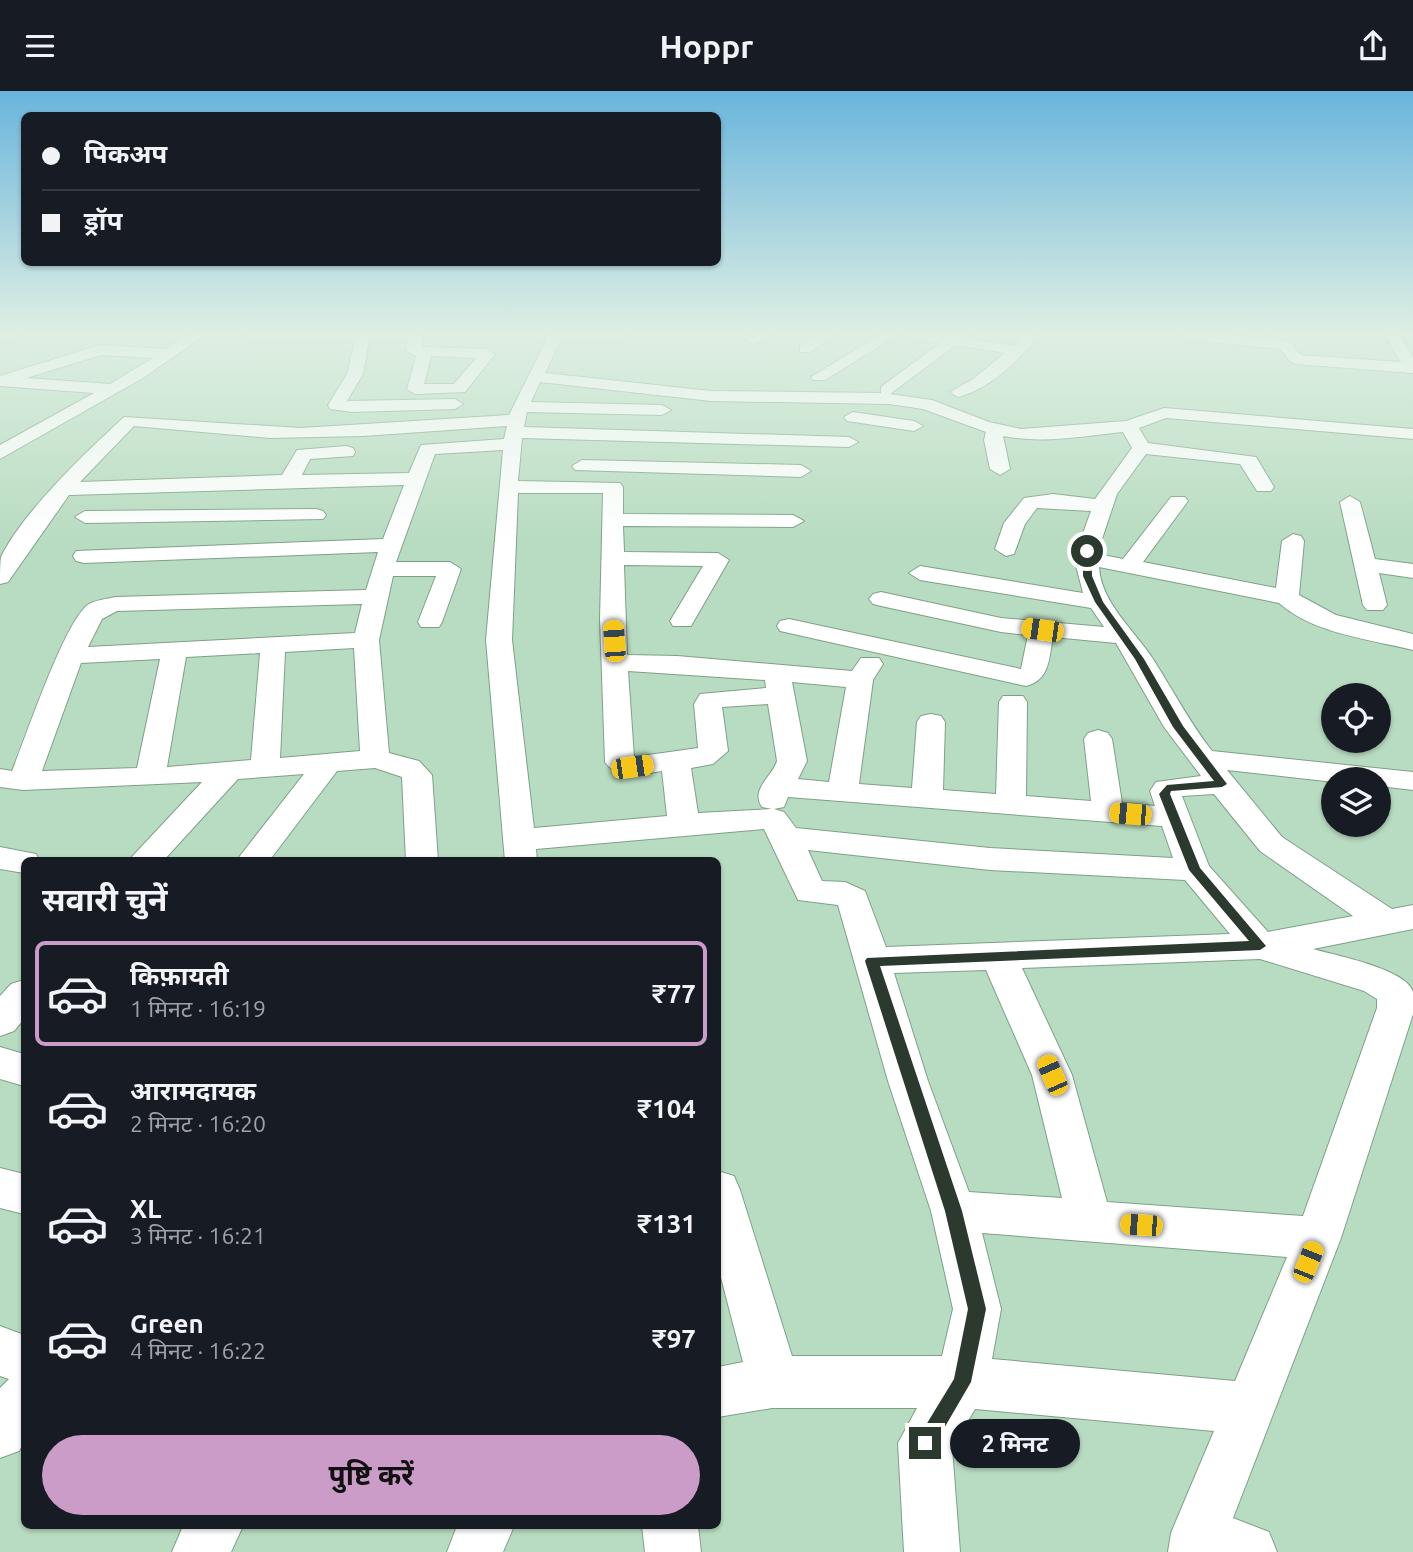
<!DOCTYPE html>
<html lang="hi">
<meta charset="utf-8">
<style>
:root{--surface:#171b24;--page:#20242c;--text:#f1f3f6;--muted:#9ea1a6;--line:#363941;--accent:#cc9cc9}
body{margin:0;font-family:Ubuntu,"Noto Sans Devanagari",sans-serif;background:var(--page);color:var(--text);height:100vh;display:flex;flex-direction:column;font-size:26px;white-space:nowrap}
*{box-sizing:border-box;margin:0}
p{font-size:23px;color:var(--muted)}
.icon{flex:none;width:38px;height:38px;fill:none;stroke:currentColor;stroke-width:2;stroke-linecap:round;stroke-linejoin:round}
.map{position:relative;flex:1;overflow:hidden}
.drawer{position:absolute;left:21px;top:766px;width:700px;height:672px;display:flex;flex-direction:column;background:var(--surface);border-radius:10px;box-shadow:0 2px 5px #0004}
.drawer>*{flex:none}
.hud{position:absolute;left:21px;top:21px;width:700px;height:154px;border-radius:10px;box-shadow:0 2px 5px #0004;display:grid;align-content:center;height:154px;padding:0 21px;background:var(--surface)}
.tools{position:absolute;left:1321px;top:592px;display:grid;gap:14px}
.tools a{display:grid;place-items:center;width:70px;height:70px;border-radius:50%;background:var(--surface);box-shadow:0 2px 5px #0004;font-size:35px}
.end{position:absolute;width:32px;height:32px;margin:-16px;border:9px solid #2b392f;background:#fff;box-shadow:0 0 0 4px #fff}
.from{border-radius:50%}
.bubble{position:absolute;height:49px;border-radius:24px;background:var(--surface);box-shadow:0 2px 5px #0004;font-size:23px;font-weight:700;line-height:49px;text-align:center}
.car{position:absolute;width:21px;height:42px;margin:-21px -10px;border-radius:9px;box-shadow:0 0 5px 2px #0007;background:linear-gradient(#f5c518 24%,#345 0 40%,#f5c518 0 76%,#345 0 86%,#f5c518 0)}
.hud b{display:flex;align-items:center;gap:24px;height:66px;font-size:26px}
.hud b+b{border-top:2px solid var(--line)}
.hud i{width:18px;height:18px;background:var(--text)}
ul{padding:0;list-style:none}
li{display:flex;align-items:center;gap:21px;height:105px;margin:0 14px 10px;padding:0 7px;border:4px solid transparent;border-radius:10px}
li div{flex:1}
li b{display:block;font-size:26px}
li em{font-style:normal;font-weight:700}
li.active{border-color:var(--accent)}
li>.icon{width:63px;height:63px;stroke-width:1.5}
h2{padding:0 21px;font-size:32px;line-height:84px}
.action{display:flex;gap:14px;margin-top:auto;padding:14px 21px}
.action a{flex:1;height:80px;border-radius:42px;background:var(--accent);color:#111;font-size:28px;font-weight:700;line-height:80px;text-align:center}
header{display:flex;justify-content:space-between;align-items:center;height:91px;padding:0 21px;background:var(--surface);font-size:32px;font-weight:700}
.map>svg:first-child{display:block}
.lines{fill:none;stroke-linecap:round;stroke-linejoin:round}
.minor-casing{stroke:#7ea087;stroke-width:2}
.minor{fill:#fff;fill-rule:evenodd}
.route{fill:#2b392f}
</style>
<header><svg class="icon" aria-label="menu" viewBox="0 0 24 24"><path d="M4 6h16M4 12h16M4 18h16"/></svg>Hoppr<svg class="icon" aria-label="share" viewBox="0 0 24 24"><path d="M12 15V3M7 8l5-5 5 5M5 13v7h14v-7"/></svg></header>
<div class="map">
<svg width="1413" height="1461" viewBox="0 0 1413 1461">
<rect width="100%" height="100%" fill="#b8dcc1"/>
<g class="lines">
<defs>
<g id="minor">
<polygon points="0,244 21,244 0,251"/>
<path d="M188,244H205L143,287L0,368V354L94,302L0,295V285L100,254L166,258ZM101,264L153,267L110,293L26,287Z"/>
<path d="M243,244H422V256L487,258L495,263L465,301L415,303L407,298L416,265L406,260L407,249H369L363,283L347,310L455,308L463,313L455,318L352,321L330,318L328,314L347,283L355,249L250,248ZM431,265L476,267L454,293H424Z"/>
<path d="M549,244H625L618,248H561L545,282L711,300L881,302V296L940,252L914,247L912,244H968L966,247L1014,255L1024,244H1039C1020,269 989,298 958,306L950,301L973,288L1005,262L956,254L890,303L932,309L989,331L1021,338L1126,330L1164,317L1413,338V348L1166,327L1139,337L1148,352L1256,366L1274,396L1271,400H1257L1240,373L1146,363L1117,403L1098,460V463L1123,468L1171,406H1185L1188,410L1143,471L1276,497L1282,450L1293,443L1301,445L1304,450L1299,504L1336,524L1413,543V559C1369,548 1314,543 1279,512L1099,476C1101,512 1135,540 1153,568C1173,599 1189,631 1212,660L1413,681V699L1379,695V688H1334V691L1227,679L1282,746L1392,818L1413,814V838L1313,858C1334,864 1407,878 1413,901C1413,907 1413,917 1413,923L1341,1147L1233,1427L1269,1441L1277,1461H1168L1171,1442L1214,1340L975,1318L952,1357L960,1461H904L898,1352L917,1317H772L718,1326V1276L743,1271L718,1175V1080L734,1085L740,1099L792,1265H942L953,1218L931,1120L888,990L838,814L798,809L764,738L536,758L537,770H505L486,549L503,359L435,363L396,471H450L461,478L442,531L439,536H421L418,531L436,485H393L379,549L389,662L419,670L432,684L438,770H406L402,686L375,677L337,680L269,770H236L304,683L238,688L163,770H128L202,691L23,699L0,696V678L12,680C25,649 65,528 89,513C96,509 107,508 115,506L366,499L378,461L84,472L76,470L73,465L76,460L383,448L404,394L69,404L8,491L0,493C0,485 0,473 1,466C22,422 87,360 124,326L301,337L509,324ZM540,291L711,310L889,313L923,318L986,341L984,349L990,378L1000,384L1010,378L1003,345C1043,353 1084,345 1123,341L1132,357L1095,408L1053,403L1024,407L1004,432L995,458L1006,465L1014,463L1025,433L1037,417L1091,420L1074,467L1083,502L920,475L909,482L920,489L1091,517L1104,536L1001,527L881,501L873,503L869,508L873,513L881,515L1001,541L1028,544L1021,578L789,528L780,530L777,535L780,540L789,542L1026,595C1050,589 1049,567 1053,546L1116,552L1164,636L1201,685L1156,691L1150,700L1155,715L1122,712L1112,648L1108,642L1098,639L1088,642L1084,648L1091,710L1026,705L1027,611L1023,605H1003L999,611L996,703L943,699L945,631L941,625L931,623L921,625L917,631L912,697L859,693L873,589L883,573L879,567H861L852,580L677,565L627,564L624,474L703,475L670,530L673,535H691L729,469L718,462L624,461L623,435L793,436L804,430L793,424L623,423V396L620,392L518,390L522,347L849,356L858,351L849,346L524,336L527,321L662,324L671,319L662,314L531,311ZM134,335L270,347L363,345L507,335L504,348L421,354L409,382L302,384L310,368L353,365L355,361L353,357L346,355L297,359L282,384L80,391ZM518,402H603L600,528L605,671C617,689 643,683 662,680L667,725L534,737L512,549ZM362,513L355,542L88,556L102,528L117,520ZM354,557L360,660L280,667L285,561ZM260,562L251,669L167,676L186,566ZM160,568L137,677L42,680L81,572ZM628,580L765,589L766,597L700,603L694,613L698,657L634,666ZM792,591L846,596L829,691L798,688L807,670ZM768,613L777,670C772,686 750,698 762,716L772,718L698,722L691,677L713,673L728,660L722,616ZM1214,703L1260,760L1353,825L1268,841L1209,775L1182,705ZM788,706L1162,735L1173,767L990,757L796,737L784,721L774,718L784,716ZM808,759L990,779L1185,789L1230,843L886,856L865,800L845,791L822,790ZM1260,868L1364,900L1377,908V917L1303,1125L1107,1111L1072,984L1022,877ZM986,879L1032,984L1062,1107L969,1101L928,990L894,882ZM982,1142L1287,1166L1235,1290L992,1268L1001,1218Z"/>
<polygon points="752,244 770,244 753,253 746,249"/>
<polygon points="818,244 835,244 810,261 800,261 800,255"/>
<polygon points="880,244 897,244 825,289 813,289 811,286"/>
<polygon points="1180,244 1230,244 1285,250 1290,251 1301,264 1401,271 1385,244 1399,244 1413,266 1413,282 1296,273 1291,271 1280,258 1187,248"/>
<polygon points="853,321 914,330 923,335 914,340 847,330 844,326"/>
<polygon points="582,369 801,374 811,380 801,386 575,379 572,375"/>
<polygon points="1350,405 1360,411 1375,468 1413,473 1413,487 1379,482 1387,514 1383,519 1367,519 1363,514 1340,411"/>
<polygon points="316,418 323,420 326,424 323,428 85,432 75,426 85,420"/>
<polygon points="0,756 36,763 40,770 24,770 24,782 0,778"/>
<polygon points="24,889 24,928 14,940 0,945 0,905 11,893"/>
<polygon points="0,956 24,963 24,995 0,988"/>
<polygon points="0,1077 24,1083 24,1123 0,1117"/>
<polygon points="0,1235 24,1244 24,1351 19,1360 0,1367 0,1297 9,1288 0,1285"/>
<polygon points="183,1435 243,1435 231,1461 172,1461"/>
<polygon points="457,1435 514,1435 503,1461 447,1461"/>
<polygon points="642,1435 698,1435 701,1461 645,1461"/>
</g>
</defs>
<use href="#minor" class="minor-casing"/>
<use href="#minor" class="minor"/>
</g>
<linearGradient id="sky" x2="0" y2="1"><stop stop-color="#69b5dc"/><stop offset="0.54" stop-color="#dfefe3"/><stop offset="1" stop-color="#dfefe3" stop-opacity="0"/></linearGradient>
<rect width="1413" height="449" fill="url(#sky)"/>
<polygon class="route" points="1087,458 1091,460 1092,485 1103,511 1144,568 1183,635 1227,693 1222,696 1171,700 1170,703 1200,777 1266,855 1260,859 880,875 962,1120 986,1218 971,1291 932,1358 925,1361 918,1358 915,1352 954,1288 968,1218 945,1120 865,870 867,867 1249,850 1189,779 1159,703 1167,694 1214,690 1173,636 1135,568 1095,511 1083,485 1083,460"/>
</svg>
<div class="tools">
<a><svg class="icon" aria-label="locate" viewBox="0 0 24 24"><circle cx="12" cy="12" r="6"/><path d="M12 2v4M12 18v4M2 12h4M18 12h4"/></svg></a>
<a><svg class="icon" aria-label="layers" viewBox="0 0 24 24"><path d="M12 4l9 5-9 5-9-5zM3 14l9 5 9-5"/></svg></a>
</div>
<i class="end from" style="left:1087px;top:460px"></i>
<i class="end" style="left:925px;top:1352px"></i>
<div class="bubble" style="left:950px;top:1328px;width:130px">2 मिनट</div>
<i class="car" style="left:1042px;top:539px;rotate:278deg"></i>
<i class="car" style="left:614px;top:550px;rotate:356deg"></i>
<i class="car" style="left:632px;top:676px;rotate:82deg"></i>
<i class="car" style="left:1130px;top:723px;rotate:275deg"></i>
<i class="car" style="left:1052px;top:984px;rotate:336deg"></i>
<i class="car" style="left:1141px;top:1134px;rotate:274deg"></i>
<i class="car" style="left:1308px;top:1171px;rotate:22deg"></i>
<div class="hud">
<b><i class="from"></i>पिकअप</b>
<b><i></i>ड्रॉप</b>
</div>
<section class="drawer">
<h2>सवारी चुनें</h2>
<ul>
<li class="active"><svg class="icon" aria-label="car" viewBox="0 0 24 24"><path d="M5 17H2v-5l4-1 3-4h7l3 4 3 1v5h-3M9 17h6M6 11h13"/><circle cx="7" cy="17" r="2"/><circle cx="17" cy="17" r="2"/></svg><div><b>किफ़ायती</b><p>1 मिनट · 16:19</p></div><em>₹77</em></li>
<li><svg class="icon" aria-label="car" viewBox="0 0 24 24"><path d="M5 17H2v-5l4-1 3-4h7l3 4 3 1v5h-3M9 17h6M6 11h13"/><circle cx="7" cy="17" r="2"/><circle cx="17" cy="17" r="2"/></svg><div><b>आरामदायक</b><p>2 मिनट · 16:20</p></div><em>₹104</em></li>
<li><svg class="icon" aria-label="car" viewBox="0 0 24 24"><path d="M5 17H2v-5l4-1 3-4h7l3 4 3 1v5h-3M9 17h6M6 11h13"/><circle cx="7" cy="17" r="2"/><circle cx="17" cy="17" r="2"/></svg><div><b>XL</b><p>3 मिनट · 16:21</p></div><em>₹131</em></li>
<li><svg class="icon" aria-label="car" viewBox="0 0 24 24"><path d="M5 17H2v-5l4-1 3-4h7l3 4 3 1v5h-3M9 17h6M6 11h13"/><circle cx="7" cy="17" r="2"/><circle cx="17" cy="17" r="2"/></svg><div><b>Green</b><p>4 मिनट · 16:22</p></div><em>₹97</em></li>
</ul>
<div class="action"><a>पुष्टि करें</a></div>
</section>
</div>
